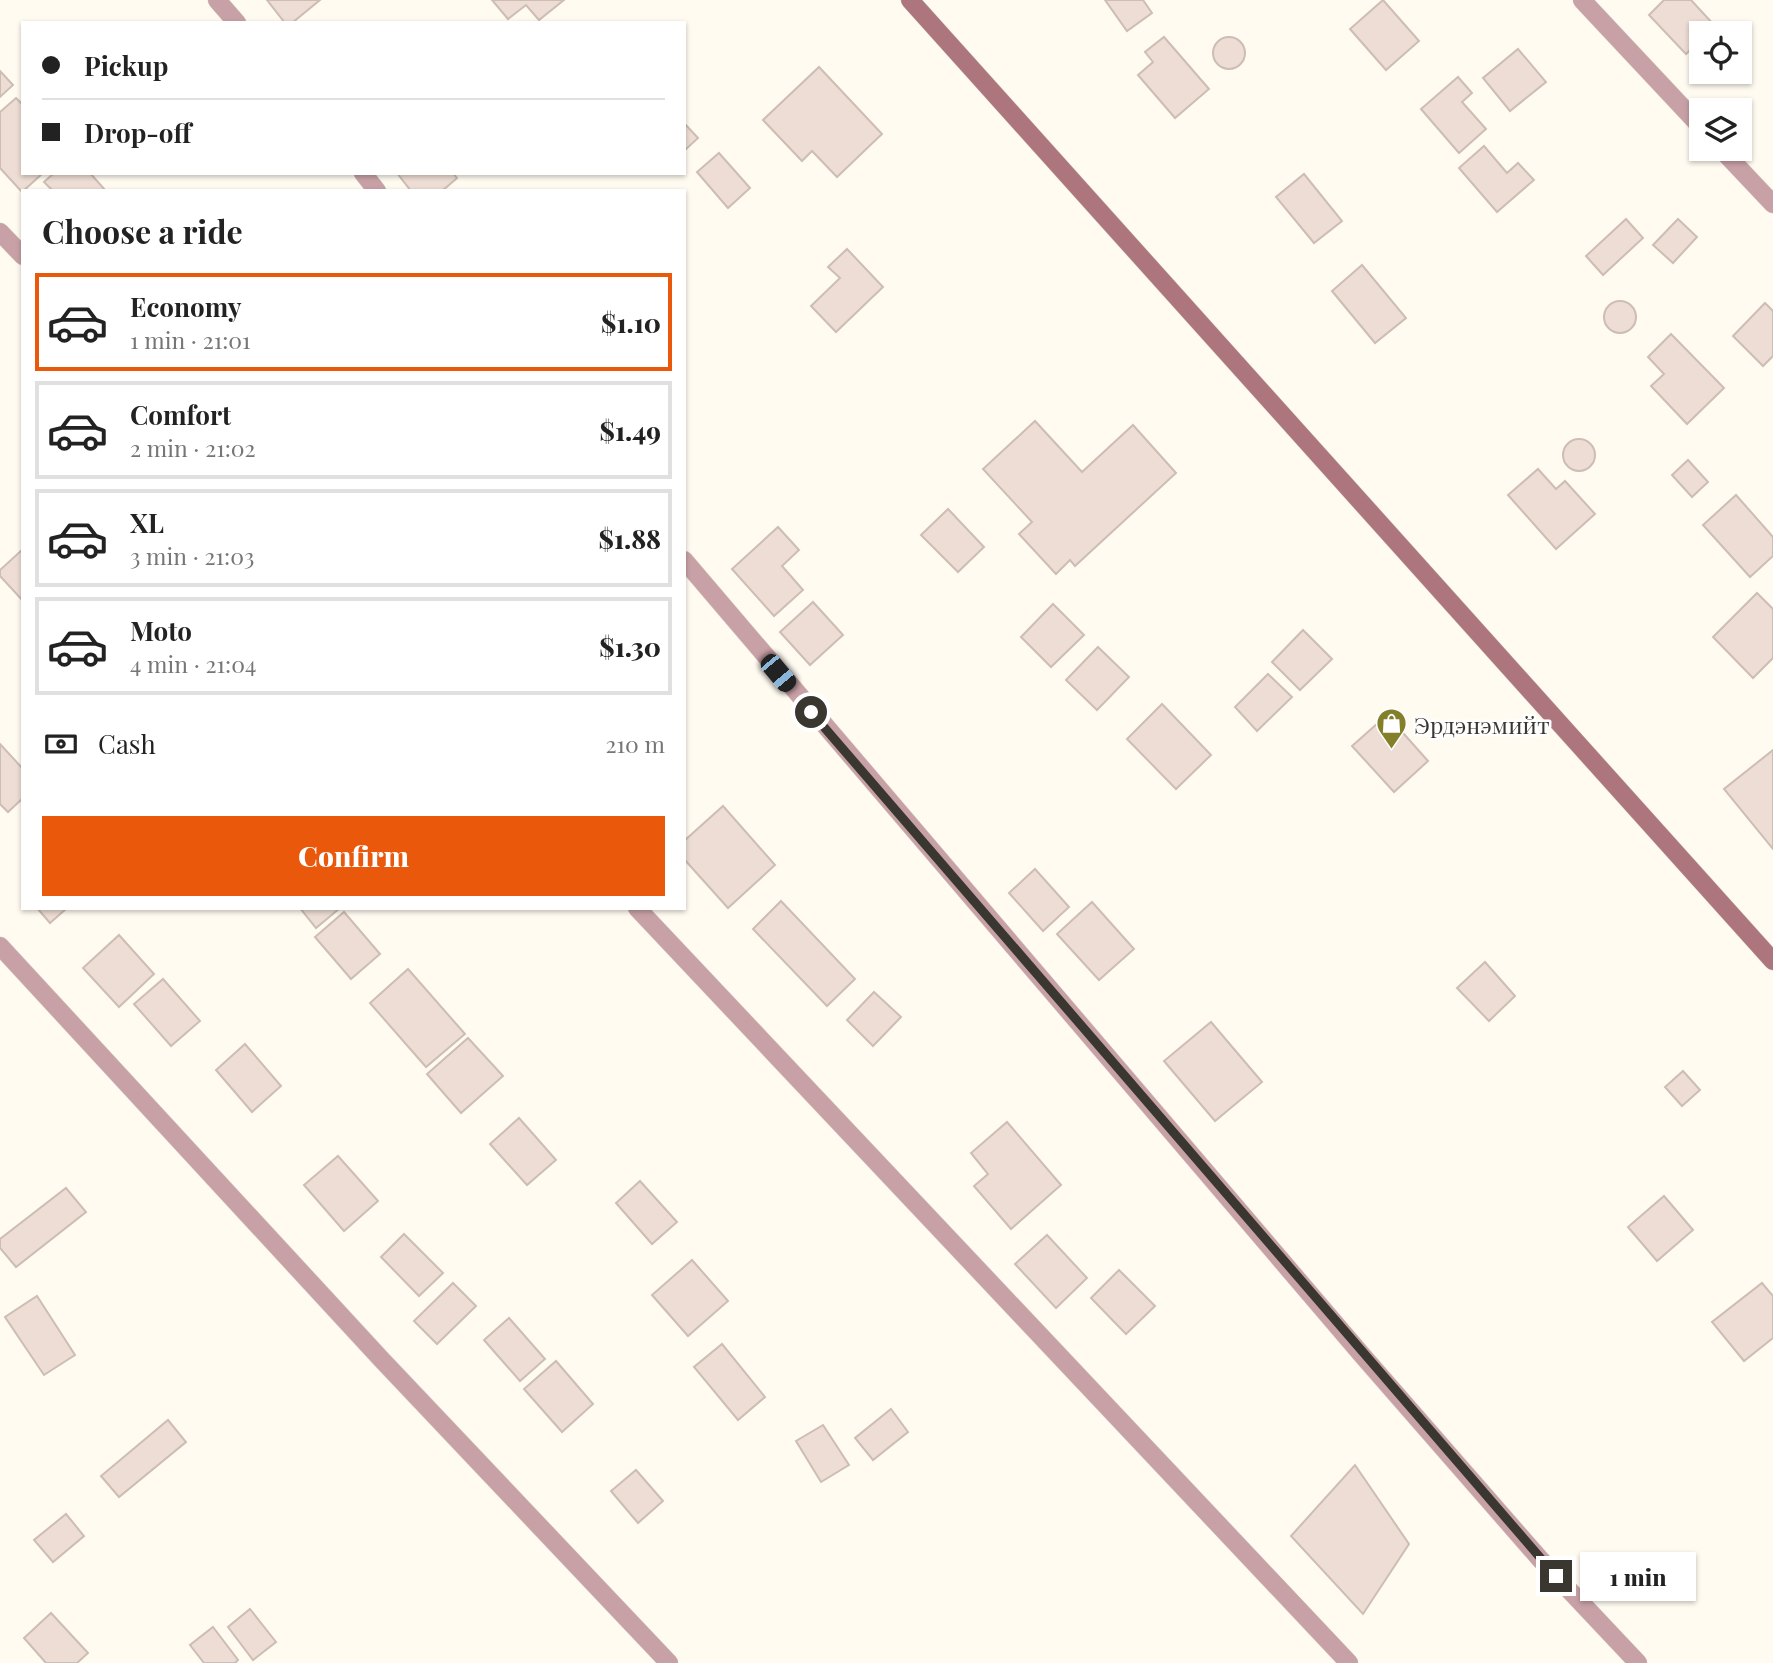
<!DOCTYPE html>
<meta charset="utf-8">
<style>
:root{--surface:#fff;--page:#f6f6f6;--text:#222;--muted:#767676;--line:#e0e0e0;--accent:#ea580c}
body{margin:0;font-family:"Playfair Display",serif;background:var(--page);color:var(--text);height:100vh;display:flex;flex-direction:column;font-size:26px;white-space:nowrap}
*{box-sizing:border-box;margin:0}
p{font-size:23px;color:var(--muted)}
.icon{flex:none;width:38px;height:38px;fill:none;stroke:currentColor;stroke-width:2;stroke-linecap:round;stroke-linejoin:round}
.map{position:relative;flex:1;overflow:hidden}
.panel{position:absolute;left:21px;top:189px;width:665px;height:721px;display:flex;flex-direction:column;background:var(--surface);border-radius:0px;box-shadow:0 2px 5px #0004}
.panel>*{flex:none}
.guide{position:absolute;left:21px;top:21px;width:665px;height:154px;border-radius:0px;box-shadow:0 2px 5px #0004;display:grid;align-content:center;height:154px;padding:0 21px;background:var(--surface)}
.tools{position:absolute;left:1689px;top:21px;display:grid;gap:14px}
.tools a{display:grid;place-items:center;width:63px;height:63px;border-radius:0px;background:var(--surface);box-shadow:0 2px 5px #0004;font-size:35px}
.end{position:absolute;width:32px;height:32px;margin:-16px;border:9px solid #3a3731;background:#fff;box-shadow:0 0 0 4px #fff}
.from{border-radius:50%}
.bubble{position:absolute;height:49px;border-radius:0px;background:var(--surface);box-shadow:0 2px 5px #0004;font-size:23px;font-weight:800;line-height:49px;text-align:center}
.car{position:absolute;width:21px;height:42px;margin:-21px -10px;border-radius:9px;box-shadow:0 0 5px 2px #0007;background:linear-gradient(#222 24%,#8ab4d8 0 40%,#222 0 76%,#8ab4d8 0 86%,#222 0)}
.guide b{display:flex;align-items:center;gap:24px;height:66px;font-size:26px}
.guide b+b{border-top:2px solid var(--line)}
.guide i{width:18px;height:18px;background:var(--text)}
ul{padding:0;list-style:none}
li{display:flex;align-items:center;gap:21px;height:98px;margin:0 14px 10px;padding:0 7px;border:4px solid var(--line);border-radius:0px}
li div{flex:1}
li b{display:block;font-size:26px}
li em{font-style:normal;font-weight:800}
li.current{border-color:var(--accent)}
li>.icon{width:63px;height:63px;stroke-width:1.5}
h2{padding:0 21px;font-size:32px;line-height:84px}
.pay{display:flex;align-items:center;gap:18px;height:77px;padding:0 21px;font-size:26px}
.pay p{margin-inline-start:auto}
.button{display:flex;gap:14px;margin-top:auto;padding:14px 21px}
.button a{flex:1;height:80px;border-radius:0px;background:var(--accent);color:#fff;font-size:28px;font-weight:800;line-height:80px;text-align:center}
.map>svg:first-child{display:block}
.building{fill:#edddd4;stroke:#cdbdb3;stroke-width:2}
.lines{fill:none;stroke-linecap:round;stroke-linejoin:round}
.street-casing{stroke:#dcd8ce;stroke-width:19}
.secondary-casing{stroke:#dcd8ce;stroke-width:19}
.street{stroke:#c8a1a7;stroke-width:18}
.secondary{stroke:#ad767f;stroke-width:18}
.route{stroke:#3a3731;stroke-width:9}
.labels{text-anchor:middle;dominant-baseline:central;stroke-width:5;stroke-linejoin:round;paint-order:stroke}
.poi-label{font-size:23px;fill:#3a3731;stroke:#fff;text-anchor:start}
</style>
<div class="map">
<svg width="1773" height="1663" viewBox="0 0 1773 1663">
<rect width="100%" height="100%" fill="#fffbf1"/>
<g class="building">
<polygon points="267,0 320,0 292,23 285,23"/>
<polygon points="492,0 564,0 539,20 526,5 508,19"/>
<polygon points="1105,0 1143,0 1152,13 1127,31"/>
<polygon points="1383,0 1419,41 1386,70 1350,29"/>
<polygon points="1664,0 1691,0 1715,26 1708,33 1701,33 1701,40 1686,54 1649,15"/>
<polygon points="1164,37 1209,89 1175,118 1138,75 1153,62 1145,52"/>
<circle cx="1229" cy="53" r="16"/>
<polygon points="1518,49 1546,82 1510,111 1483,78"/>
<polygon points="819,67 882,134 837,177 812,151 802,161 763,120"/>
<polygon points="0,71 13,85 0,97"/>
<polygon points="1458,77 1472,93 1462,102 1486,129 1459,153 1421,109"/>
<polygon points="16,98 23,105 23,173 43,173 22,192 0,168 0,112"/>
<polygon points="684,123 698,138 684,151"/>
<polygon points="1484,146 1507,173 1518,163 1534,180 1497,212 1459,168"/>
<polygon points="719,153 750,188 728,208 697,172"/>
<polygon points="54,173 90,173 106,191 53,191 44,182"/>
<polygon points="397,173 453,173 457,178 442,191 411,191"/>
<polygon points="1304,174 1342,221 1314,243 1276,197"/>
<polygon points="1626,219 1643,238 1603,275 1586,256"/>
<polygon points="1678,219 1697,237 1673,263 1653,245"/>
<polygon points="847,249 883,287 836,332 811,306 840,278 828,267"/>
<polygon points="1362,265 1406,318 1375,343 1332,291"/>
<circle cx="1620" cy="317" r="16"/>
<polygon points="1765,303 1773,311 1773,356 1763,366 1733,336"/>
<polygon points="1671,334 1724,388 1687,424 1651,386 1664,374 1648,357"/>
<polygon points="1035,421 1082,472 1133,425 1176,473 1075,566 1070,560 1056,574 1019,534 1032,522 983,469"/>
<circle cx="1579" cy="455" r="16"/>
<polygon points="1688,460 1708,482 1692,497 1672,475"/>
<polygon points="1538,469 1556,489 1565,481 1595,514 1556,549 1508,495"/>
<polygon points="1736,495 1773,537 1773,556 1750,577 1703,525"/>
<polygon points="948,509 984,547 958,572 921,535"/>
<polygon points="778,527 799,550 782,566 803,590 774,616 732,569"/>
<polygon points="23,549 23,601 0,576 0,570"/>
<polygon points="1757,593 1773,609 1773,658 1753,678 1713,637"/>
<polygon points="813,602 843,635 810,665 780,632"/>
<polygon points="1053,604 1084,635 1051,667 1021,637"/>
<polygon points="1303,630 1332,659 1300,690 1272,662"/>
<polygon points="1098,647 1129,677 1097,710 1066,680"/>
<polygon points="1268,674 1292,697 1257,731 1235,707"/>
<polygon points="1162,704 1211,755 1176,789 1127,739"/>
<polygon points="1387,715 1428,761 1394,792 1352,746"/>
<polygon points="0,744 23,769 23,798 8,812 0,804"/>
<polygon points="1773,750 1773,849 1724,789"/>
<polygon points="723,806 775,865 728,908 684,859 684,841"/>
<polygon points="1035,869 1069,907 1043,931 1009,893"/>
<polygon points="781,901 855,979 827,1006 753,929"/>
<polygon points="1092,902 1134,949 1099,980 1057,934"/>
<polygon points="37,908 67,908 50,923"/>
<polygon points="300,908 340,908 316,928"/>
<polygon points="344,912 380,954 351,979 315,937"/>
<polygon points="119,935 154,974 119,1007 83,968"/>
<polygon points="1485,962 1515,996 1489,1021 1457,988"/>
<polygon points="408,969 465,1034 426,1067 370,1003"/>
<polygon points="163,979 200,1021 171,1046 134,1004"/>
<polygon points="874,992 901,1017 873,1046 847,1020"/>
<polygon points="1211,1022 1262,1082 1215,1121 1164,1061"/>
<polygon points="468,1038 503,1076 461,1113 427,1074"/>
<polygon points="245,1044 281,1086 252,1112 216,1070"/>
<polygon points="1683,1071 1700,1090 1682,1106 1665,1087"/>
<polygon points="519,1118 556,1160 527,1185 490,1144"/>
<polygon points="1007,1122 1061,1185 1011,1229 974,1186 988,1174 971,1153"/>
<polygon points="338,1156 378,1201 344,1231 304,1185"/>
<polygon points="640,1181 677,1222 652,1244 616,1203"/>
<polygon points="66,1188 86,1212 16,1267 0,1248 0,1239"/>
<polygon points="1664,1196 1693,1230 1657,1261 1628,1227"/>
<polygon points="404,1234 443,1273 419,1296 381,1257"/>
<polygon points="1047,1235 1087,1278 1056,1308 1015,1264"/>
<polygon points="692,1260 728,1301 688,1336 652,1295"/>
<polygon points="1119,1270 1155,1306 1126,1334 1091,1298"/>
<polygon points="453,1283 476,1306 437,1344 414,1321"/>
<polygon points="1762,1283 1773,1296 1773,1338 1744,1361 1712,1322"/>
<polygon points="37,1296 75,1355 44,1375 5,1317"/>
<polygon points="509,1318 545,1359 520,1381 484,1340"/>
<polygon points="722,1344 765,1397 738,1420 694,1367"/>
<polygon points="556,1361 593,1404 562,1432 524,1389"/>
<polygon points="891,1409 908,1432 873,1460 855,1438"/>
<polygon points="168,1420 186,1442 119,1497 101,1476"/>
<polygon points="823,1425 849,1465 821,1482 796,1441"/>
<polygon points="1355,1465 1409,1544 1363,1614 1291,1536"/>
<polygon points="636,1470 663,1501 638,1523 611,1491"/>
<polygon points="66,1514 84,1536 53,1562 34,1540"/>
<polygon points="250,1609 276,1642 253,1660 228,1627"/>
<polygon points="51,1613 88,1653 77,1663 46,1663 24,1638"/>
<polygon points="213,1627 238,1660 235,1663 204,1663 190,1645"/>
</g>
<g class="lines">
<defs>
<g id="street">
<polyline points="217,0 237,23"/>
<polyline points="1582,0 1701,127"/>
<polyline points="1721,149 1773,204"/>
<polyline points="363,173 377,191"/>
<polyline points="0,232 23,256"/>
<polyline points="684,560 1362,1355 1540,1559 1638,1663"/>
<polyline points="637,908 1349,1663"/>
<polyline points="0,946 382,1360 669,1663"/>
</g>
<polyline id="secondary" points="910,0 1773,961"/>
</defs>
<use href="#street" class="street-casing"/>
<use href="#secondary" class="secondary-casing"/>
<use href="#street" class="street"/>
<use href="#secondary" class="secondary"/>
</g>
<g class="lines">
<polyline class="route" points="811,712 1556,1576"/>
</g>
<defs>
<symbol id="shop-pin" viewBox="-11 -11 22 30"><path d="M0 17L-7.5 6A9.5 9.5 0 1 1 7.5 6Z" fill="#838029" stroke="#fff"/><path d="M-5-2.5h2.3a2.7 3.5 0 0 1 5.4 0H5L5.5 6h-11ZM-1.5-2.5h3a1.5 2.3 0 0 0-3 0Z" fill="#fff"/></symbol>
</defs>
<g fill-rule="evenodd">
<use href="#shop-pin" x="1374" y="706" width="35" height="47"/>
</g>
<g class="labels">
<g class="poi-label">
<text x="1414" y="724">Эрдэнэмийт</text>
</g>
</g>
</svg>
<div class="tools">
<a><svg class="icon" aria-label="locate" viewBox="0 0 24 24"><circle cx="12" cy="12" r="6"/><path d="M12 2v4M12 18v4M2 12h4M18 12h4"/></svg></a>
<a><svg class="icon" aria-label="layers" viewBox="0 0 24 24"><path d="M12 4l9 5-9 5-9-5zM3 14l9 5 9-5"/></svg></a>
</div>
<i class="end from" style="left:811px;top:712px"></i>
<i class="end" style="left:1556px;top:1576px"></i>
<div class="bubble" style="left:1580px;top:1552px;width:116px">1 min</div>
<i class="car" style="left:778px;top:673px;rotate:140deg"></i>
<div class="guide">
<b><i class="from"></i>Pickup</b>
<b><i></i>Drop-off</b>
</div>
<section class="panel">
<h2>Choose a ride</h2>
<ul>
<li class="current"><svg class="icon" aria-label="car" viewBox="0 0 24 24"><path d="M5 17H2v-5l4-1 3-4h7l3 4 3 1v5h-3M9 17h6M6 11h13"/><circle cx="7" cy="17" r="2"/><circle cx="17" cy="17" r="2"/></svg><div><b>Economy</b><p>1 min · 21:01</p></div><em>$1.10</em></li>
<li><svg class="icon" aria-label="car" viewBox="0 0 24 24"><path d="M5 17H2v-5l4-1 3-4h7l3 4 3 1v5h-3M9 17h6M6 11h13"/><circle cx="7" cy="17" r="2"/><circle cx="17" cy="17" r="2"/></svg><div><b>Comfort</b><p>2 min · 21:02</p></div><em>$1.49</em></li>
<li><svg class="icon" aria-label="car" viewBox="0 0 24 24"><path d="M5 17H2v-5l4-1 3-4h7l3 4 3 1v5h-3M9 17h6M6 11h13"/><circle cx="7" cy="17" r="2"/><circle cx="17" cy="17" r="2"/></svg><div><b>XL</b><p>3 min · 21:03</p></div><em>$1.88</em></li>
<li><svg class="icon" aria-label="car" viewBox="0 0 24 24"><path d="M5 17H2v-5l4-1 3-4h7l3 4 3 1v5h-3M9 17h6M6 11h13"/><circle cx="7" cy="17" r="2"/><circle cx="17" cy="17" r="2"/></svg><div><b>Moto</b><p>4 min · 21:04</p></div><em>$1.30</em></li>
</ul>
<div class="pay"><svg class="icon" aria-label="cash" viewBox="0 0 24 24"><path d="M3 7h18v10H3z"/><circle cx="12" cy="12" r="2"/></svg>Cash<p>210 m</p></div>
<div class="button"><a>Confirm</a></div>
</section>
</div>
